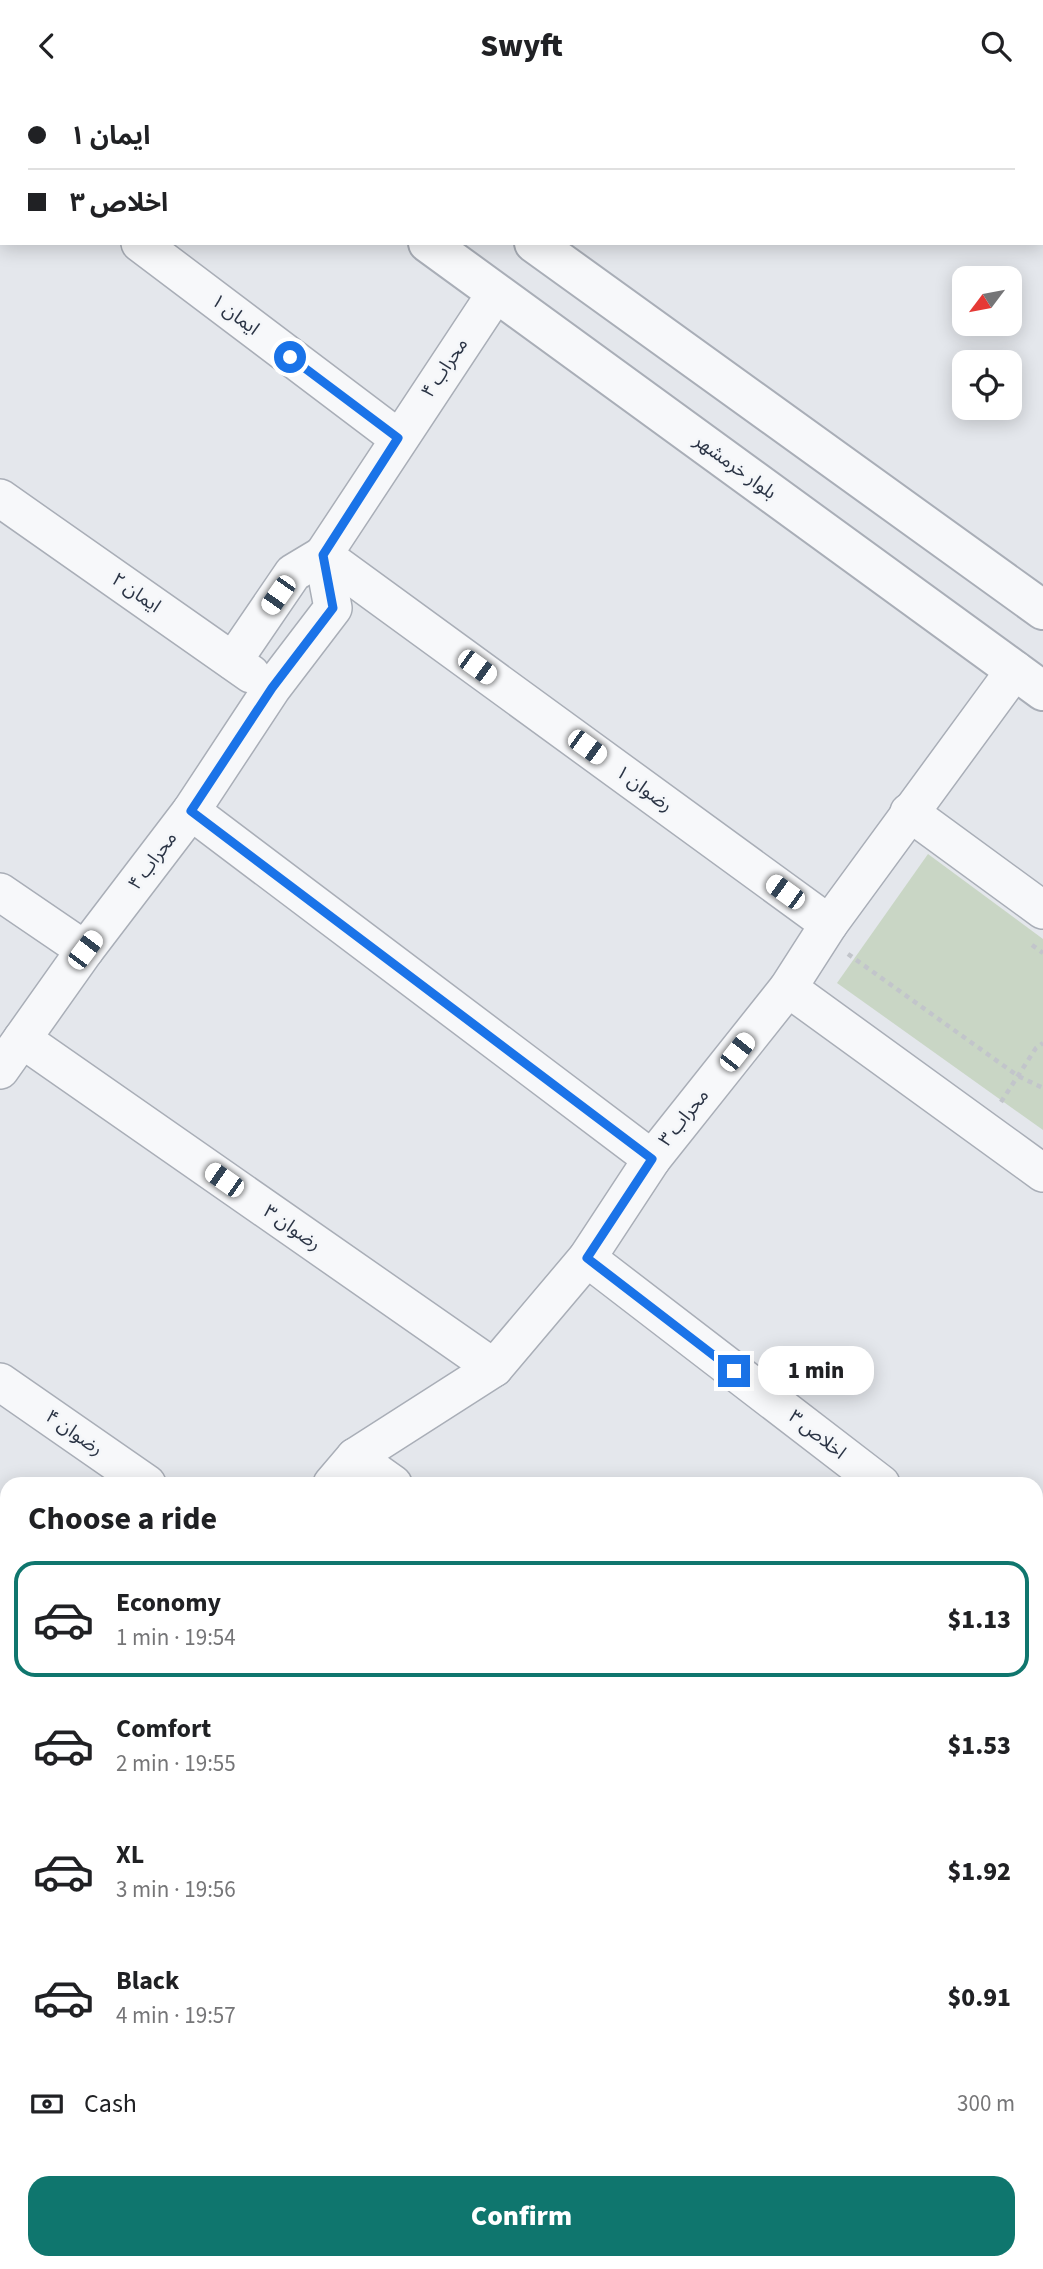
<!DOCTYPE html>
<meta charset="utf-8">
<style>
:root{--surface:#fff;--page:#f2f2f2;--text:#202124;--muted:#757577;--line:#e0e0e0;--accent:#0f766e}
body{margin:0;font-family:"Source Sans 3","Noto Sans Arabic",sans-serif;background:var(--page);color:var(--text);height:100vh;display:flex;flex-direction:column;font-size:26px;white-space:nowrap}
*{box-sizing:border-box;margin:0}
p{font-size:23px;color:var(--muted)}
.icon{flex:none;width:38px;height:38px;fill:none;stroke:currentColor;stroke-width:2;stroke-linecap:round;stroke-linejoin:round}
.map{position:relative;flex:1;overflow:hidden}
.panel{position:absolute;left:0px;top:1386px;width:1043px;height:793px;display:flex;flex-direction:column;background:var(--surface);border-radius:21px 21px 0 0;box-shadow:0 4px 18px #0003}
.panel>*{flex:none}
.hud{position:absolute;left:0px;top:0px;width:1043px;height:154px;box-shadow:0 4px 18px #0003;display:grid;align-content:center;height:154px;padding:0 28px;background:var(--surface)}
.needle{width:46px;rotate:238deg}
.tools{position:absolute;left:952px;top:175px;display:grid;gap:14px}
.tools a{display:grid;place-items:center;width:70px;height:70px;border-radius:14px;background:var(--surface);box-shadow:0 4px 18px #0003;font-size:35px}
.end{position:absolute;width:32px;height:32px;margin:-16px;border:9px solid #1a73e8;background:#fff;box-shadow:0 0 0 4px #fff}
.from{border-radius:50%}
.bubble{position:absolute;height:49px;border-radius:21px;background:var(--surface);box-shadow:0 4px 18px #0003;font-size:23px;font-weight:800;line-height:49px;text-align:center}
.car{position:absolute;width:21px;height:42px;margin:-21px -10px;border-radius:9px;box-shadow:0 0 5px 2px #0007;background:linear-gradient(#fff 24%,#345 0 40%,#fff 0 76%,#345 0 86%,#fff 0)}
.hud b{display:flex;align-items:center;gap:24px;height:66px;font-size:26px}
.hud b+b{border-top:2px solid var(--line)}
.hud i{width:18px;height:18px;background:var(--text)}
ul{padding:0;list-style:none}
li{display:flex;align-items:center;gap:21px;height:116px;margin:0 14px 10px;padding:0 14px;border:4px solid transparent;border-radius:21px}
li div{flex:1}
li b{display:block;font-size:26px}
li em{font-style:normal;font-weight:800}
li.on{border-color:var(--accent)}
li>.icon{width:63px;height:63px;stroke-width:1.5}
h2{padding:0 28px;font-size:32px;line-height:84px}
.pay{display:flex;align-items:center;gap:18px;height:77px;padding:0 28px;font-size:26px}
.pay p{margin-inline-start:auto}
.button{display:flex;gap:14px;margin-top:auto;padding:14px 28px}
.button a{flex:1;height:80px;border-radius:21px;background:var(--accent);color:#fff;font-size:28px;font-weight:800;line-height:80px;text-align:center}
header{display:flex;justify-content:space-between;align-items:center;height:91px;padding:0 28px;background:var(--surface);font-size:32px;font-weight:800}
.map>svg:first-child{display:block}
.park{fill:#c9d6c5}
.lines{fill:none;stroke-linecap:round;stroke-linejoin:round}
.minor-casing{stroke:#a9aeb7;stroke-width:40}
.tertiary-casing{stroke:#a9aeb7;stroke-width:42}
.path{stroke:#c2c5cb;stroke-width:4.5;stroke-dasharray:5 5;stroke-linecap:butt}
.minor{stroke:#f7f8fa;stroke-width:37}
.tertiary{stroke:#f7f8fa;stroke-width:38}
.route{stroke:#1a73e8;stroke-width:9}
.labels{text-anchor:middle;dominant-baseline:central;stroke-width:5;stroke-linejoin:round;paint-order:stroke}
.street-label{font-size:19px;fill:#2b3445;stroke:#f4f6f9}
</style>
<header><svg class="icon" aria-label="back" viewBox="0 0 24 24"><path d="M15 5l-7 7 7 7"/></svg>Swyft<svg class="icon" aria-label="search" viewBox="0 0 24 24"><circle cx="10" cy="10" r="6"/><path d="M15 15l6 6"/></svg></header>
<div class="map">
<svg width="1043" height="2178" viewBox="0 0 1043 2178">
<rect width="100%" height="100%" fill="#e4e7ec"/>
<g class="park">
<polygon points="964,0 1043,0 1043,57 1041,2"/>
<polygon points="928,763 1043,848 1043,1039 837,892"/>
</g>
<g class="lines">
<defs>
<g id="minor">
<polyline points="926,0 929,2"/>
<polyline points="679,2 680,0"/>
<polyline points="0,47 2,48"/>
<polyline points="1041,81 1043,82"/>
<polyline points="140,152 398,347"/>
<polyline points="0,407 251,583"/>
<polyline points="233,570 293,482 323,464 829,833"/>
<polyline points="191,720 652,1068"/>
<polyline points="909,721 1043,819"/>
<polyline points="0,801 85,859"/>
<polyline points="788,897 1043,1082"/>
<polyline points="22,948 494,1277"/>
<polyline points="0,979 85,859 191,720 272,597 333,517 323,464 496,202"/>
<polyline points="587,1167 881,1393"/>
<polyline points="0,1291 147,1393"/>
<polyline points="355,1366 393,1393"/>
<polyline points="332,1393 355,1366 494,1277 587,1167 652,1068 788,897 829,833 1015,579"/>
<polyline points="1036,1520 1043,1511"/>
<polyline points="1036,1702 1043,1708"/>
<polyline points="1036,2048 1043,2054"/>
<polyline points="0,2174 5,2178"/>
</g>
<g id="tertiary">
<polyline points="219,0 221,2"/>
<polyline points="322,0 325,2"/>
<polyline points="0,19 2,17"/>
<polyline points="428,152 1043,600"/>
<polyline points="534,152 1043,519"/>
<polyline points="0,1673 7,1678"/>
<polyline points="0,1759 7,1764"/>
<polyline points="563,2172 572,2178"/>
<polyline points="697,2172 706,2178"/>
<polyline points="665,2178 670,2172"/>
</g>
</defs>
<use href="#minor" class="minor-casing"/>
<use href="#tertiary" class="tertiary-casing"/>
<g class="path">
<polyline points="1032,854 1043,862"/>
<polyline points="848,863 1018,985 1043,997"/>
<polyline points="1001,1011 1036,957 1043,952"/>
</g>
<use href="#minor" class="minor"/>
<use href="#tertiary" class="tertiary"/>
</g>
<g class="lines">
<polyline class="route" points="290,266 398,347 323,464 333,517 272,597 191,720 652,1068 587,1167 734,1280"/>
</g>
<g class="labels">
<g class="street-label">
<text transform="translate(235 224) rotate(37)">ایمان ۱</text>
<text transform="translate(445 277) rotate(-56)">محراب ۴</text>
<text transform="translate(735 376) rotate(36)">بلوار خرمشهر</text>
<text transform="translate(136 502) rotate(35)">ایمان ۲</text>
<text transform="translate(644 698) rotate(36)">رضوان ۱</text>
<text transform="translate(153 770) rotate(-53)">محراب ۴</text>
<text transform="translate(684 1027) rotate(-51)">محراب ۳</text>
<text transform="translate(292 1137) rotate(35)">رضوان ۳</text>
<text transform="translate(74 1342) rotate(35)">رضوان ۴</text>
<text transform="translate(817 1344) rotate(38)">اخلاص ۳</text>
</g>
</g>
</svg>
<div class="tools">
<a><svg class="needle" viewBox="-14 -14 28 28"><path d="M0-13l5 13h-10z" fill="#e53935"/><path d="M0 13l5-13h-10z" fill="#757577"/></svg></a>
<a><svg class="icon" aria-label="locate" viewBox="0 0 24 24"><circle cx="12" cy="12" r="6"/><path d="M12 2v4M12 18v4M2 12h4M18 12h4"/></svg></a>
</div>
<i class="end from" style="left:290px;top:266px"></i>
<i class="end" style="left:734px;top:1280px"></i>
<div class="bubble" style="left:758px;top:1255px;width:116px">1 min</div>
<i class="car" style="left:278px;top:504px;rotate:215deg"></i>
<i class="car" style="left:477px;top:576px;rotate:126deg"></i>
<i class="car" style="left:587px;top:656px;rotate:126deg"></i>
<i class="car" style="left:785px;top:801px;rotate:306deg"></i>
<i class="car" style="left:85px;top:859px;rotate:37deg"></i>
<i class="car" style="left:737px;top:961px;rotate:38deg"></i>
<i class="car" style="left:224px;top:1089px;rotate:305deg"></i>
<div class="hud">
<b><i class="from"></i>ایمان ۱</b>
<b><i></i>اخلاص ۳</b>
</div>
<section class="panel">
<h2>Choose a ride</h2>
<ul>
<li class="on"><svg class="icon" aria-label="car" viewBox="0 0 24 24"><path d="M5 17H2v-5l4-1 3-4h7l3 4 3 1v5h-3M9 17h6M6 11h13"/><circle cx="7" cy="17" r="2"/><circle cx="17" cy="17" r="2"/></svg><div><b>Economy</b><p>1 min · 19:54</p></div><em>$1.13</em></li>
<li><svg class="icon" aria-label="car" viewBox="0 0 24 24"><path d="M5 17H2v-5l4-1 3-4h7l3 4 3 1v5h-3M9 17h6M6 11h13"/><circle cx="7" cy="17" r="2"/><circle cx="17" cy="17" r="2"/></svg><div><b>Comfort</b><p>2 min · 19:55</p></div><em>$1.53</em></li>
<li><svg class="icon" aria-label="car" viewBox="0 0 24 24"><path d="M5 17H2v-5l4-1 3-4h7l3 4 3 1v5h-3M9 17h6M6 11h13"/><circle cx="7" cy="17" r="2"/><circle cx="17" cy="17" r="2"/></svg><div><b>XL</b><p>3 min · 19:56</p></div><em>$1.92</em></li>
<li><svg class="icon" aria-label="car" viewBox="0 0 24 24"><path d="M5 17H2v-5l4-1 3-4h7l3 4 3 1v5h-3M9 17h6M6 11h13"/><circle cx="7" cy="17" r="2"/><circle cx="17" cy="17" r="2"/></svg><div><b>Black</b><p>4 min · 19:57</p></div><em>$0.91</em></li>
</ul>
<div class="pay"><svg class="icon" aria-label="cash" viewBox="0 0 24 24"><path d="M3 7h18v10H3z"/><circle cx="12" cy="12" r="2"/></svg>Cash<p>300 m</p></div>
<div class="button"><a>Confirm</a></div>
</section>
</div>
